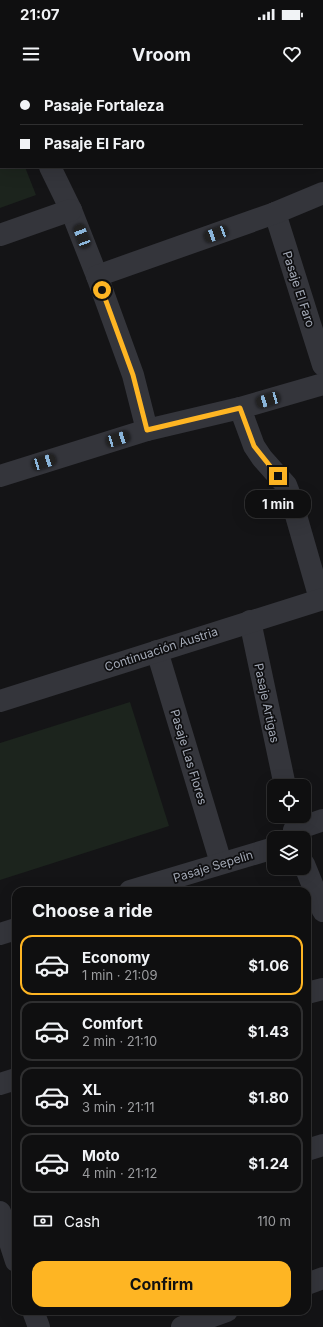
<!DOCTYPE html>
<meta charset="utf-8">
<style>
:root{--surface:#0f0f10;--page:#1d1d1e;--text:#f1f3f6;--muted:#9b9c9f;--line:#2f2f30;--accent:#feb523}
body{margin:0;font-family:Inter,sans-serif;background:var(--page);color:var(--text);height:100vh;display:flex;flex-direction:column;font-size:15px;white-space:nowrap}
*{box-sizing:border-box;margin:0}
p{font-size:13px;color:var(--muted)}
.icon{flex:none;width:22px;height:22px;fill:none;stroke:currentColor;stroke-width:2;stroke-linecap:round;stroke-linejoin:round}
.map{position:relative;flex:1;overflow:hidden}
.sheet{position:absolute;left:12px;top:807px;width:299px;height:428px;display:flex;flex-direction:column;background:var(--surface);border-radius:12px;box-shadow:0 4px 16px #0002,0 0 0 1px var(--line)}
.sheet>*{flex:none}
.hud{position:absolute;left:0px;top:0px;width:323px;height:88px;box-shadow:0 4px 16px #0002,0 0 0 1px var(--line);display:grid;align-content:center;height:88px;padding:0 20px;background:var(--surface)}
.tools{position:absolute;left:267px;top:699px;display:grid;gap:8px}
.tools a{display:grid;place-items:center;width:44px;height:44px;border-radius:8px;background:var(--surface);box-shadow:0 4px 16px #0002,0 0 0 1px var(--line);font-size:20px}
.end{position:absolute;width:18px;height:18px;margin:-9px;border:5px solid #feb523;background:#111;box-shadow:0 0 0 2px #111}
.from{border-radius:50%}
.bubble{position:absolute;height:28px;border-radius:12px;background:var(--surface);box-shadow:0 4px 16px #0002,0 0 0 1px var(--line);font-size:13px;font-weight:700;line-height:28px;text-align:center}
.car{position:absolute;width:12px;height:24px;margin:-12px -6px;border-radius:5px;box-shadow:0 0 3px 1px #0007;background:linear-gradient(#222 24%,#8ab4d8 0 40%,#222 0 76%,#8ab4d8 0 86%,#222 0)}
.hud b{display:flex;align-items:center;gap:14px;height:38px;font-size:15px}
.hud b+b{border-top:1px solid var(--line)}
.hud i{width:10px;height:10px;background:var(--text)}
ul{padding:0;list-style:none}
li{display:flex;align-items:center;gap:12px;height:60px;margin:0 8px 6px;padding:0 12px;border:2px solid var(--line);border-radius:12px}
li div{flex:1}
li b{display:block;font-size:15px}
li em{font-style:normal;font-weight:700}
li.on{border-color:var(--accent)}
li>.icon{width:36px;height:36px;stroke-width:1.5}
h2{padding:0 20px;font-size:18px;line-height:48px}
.pay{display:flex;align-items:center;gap:10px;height:44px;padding:0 20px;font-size:15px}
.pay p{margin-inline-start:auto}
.button{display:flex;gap:8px;margin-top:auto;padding:8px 20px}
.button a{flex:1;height:46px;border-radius:12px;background:var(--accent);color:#111;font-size:16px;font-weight:700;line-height:46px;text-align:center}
.status{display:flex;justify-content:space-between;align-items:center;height:28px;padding:0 20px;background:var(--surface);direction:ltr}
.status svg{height:11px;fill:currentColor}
header{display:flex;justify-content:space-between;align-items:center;height:52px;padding:0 20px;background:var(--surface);font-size:18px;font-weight:700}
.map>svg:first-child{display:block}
.green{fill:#1c241d}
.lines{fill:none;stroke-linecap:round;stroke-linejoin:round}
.minor{stroke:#34353b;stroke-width:22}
.route{stroke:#feb523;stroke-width:5}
.labels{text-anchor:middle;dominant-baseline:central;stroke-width:3.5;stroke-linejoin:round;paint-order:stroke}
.street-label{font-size:12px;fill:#a4aab7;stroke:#0f0f11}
</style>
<div class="status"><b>21:07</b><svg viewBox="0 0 49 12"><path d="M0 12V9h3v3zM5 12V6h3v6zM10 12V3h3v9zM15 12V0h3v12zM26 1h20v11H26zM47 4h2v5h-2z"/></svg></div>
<header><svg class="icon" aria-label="menu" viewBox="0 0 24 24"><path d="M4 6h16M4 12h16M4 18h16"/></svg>Vroom<svg class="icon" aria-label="heart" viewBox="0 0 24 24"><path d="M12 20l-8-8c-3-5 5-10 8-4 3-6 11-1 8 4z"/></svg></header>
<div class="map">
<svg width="323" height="1247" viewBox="0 0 323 1247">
<rect width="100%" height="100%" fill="#141416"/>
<g class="green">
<polygon points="0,20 1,87 25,87 36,115 0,128"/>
<polygon points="130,622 169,746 0,800 0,663"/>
</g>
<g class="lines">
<g class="minor">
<polyline points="294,0 295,1"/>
<polyline points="18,1 20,0"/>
<polyline points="0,2 1,2"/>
<polyline points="322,59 323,61"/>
<polyline points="50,87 71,130 97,196 133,295 147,350"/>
<polyline points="275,133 323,285"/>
<polyline points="0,155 71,130"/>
<polyline points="97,196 275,133 323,113"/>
<polyline points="240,328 254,366 262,378 286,405 291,418 320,519"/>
<polyline points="0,396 147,350 240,328 323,304"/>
<polyline points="250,541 285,706"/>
<polyline points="157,571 221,783"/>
<polyline points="0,621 323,519"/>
<polyline points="294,750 323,740"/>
<polyline points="304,784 323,831"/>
<polyline points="130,811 274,768"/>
<polyline points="0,854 16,849"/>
<polyline points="307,913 323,909"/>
<polyline points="0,1004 16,999"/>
<polyline points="307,1070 323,1065"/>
<polyline points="0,1132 16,1181"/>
<polyline points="307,1204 323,1198"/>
<polyline points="33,1231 39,1247"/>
<polyline points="182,1247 227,1231"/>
</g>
</g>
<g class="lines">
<polyline class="route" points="102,210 133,295 147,350 240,328 254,366 278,396"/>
</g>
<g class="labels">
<g class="street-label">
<text transform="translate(299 209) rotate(72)">Pasaje El Faro</text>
<text transform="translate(161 569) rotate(-18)">Continuación Austria</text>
<text transform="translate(267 623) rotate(78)">Pasaje Artigas</text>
<text transform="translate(189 677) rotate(73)">Pasaje Las Flores</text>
<text transform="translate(213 786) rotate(-17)">Pasaje Sepelin</text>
</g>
</g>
</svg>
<div class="tools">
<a><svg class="icon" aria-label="locate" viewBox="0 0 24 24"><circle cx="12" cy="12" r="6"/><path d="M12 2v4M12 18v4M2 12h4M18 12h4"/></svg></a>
<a><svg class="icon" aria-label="layers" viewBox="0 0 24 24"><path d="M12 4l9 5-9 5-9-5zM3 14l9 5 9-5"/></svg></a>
</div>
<i class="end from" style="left:102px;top:210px"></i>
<i class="end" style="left:278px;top:396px"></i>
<div class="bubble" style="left:245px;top:410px;width:66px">1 min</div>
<i class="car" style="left:216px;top:154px;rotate:250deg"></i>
<i class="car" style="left:82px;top:156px;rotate:339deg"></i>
<i class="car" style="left:268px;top:320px;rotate:254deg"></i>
<i class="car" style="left:118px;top:359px;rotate:73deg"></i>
<i class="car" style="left:44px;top:382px;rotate:73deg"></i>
<div class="hud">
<b><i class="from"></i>Pasaje Fortaleza</b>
<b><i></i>Pasaje El Faro</b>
</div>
<section class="sheet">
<h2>Choose a ride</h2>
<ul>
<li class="on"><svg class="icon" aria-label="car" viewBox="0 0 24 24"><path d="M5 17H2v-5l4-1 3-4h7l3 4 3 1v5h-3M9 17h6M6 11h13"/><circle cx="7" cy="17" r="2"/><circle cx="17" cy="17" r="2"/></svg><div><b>Economy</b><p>1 min · 21:09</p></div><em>$1.06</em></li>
<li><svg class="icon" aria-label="car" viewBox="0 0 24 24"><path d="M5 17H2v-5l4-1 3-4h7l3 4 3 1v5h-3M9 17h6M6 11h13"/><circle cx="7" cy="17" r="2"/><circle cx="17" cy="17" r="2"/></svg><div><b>Comfort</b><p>2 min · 21:10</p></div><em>$1.43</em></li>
<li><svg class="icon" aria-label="car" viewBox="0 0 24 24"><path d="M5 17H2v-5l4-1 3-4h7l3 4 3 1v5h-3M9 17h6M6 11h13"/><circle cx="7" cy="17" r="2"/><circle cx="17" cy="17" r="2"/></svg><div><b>XL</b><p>3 min · 21:11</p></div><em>$1.80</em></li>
<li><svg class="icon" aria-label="car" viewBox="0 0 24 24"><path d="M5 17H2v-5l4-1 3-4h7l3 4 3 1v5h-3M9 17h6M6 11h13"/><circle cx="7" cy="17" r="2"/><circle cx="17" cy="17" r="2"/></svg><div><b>Moto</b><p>4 min · 21:12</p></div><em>$1.24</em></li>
</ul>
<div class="pay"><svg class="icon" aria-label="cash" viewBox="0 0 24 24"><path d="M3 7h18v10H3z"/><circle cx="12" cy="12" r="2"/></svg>Cash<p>110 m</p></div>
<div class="button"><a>Confirm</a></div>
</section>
</div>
